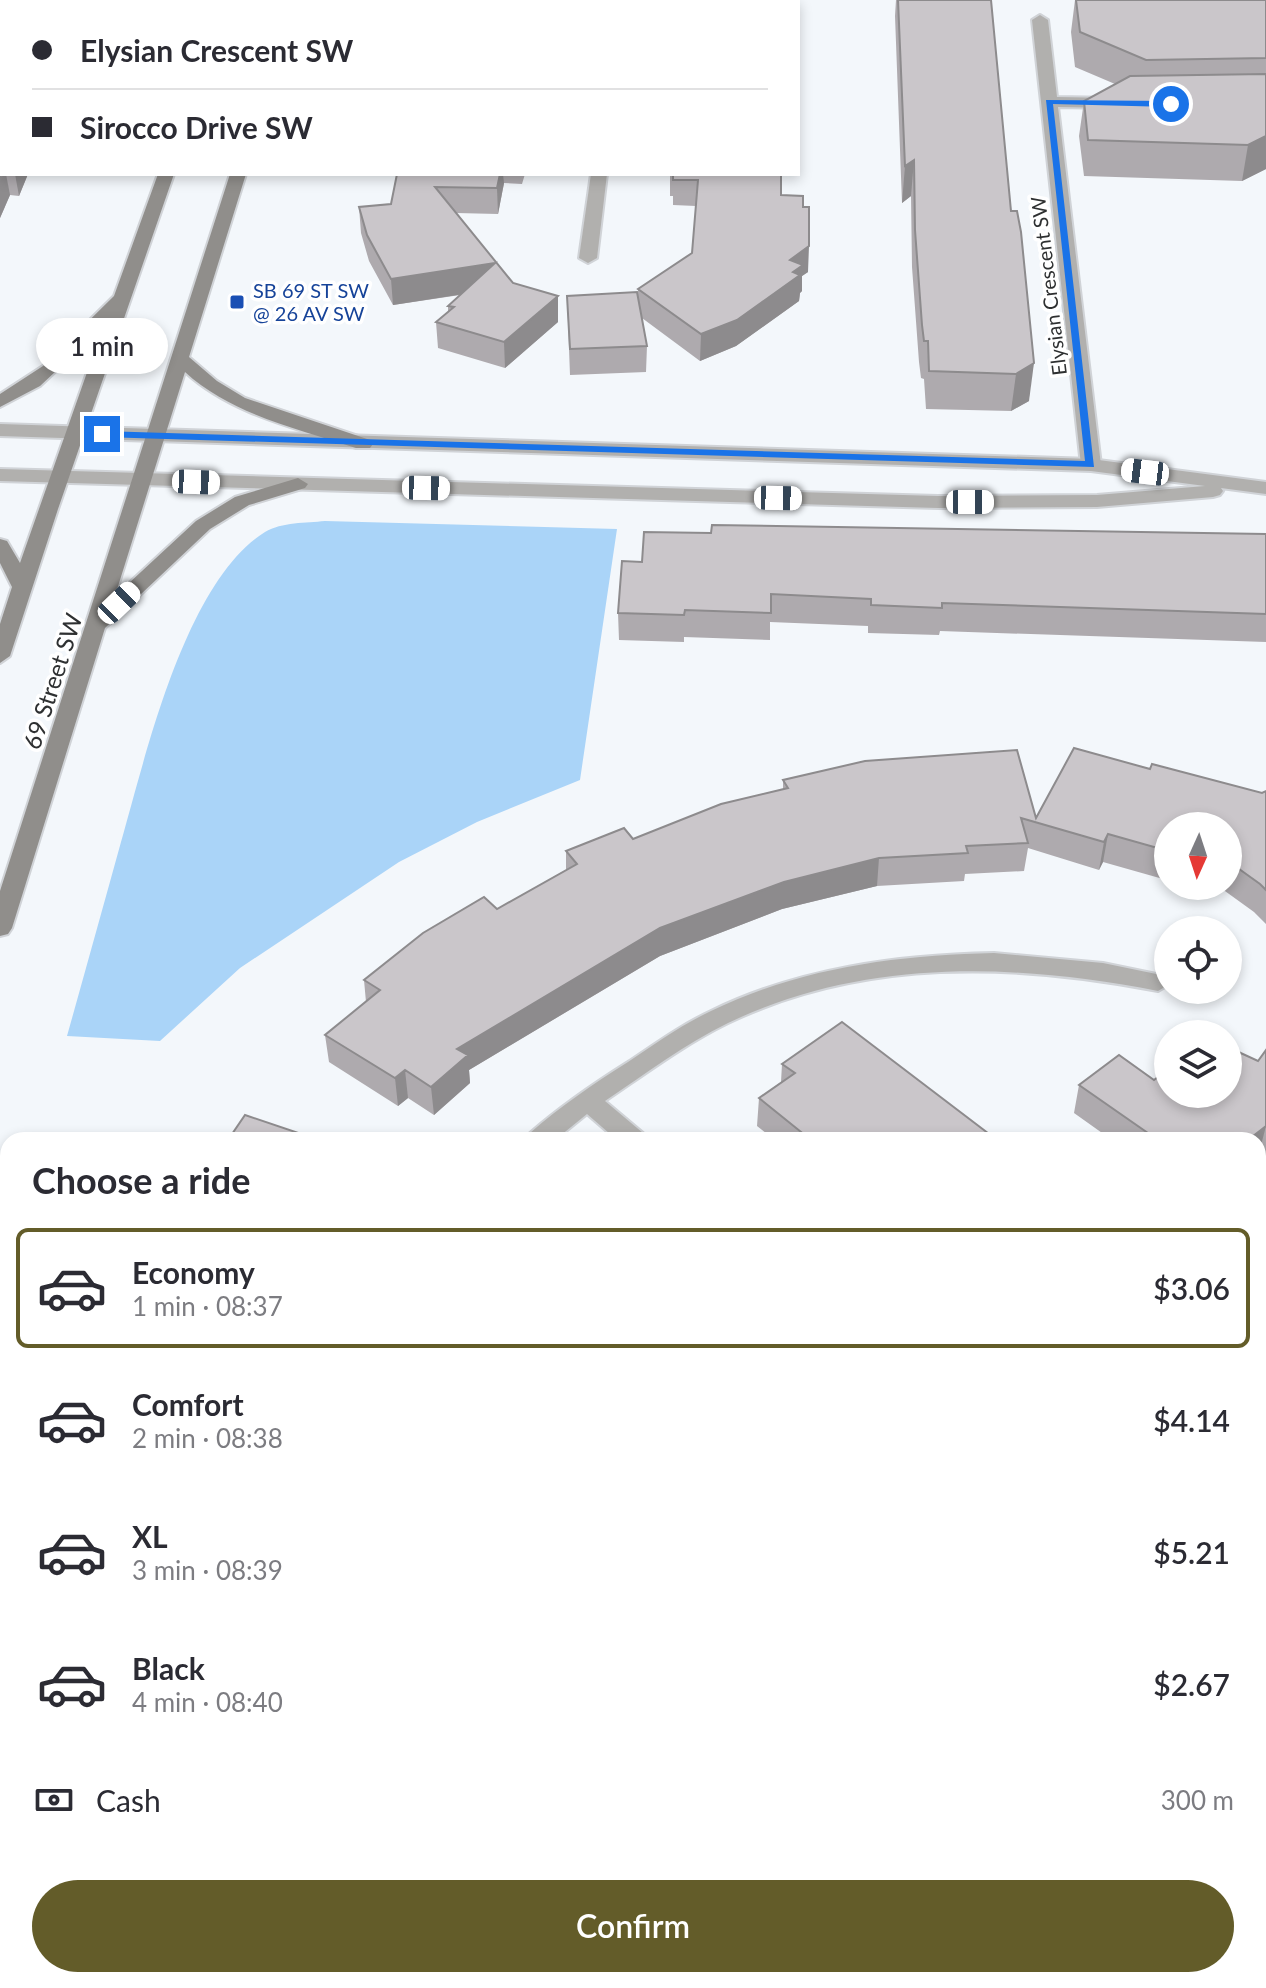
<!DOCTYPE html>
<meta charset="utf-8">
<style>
:root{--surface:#fff;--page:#f7f7f7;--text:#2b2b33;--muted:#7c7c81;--line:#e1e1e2;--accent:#635c29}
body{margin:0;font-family:Lato,sans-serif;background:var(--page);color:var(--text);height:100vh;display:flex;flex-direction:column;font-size:30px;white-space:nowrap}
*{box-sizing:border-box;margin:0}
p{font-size:26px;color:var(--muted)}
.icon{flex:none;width:44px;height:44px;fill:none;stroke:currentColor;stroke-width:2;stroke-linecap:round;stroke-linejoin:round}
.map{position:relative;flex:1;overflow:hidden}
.side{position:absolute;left:0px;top:1132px;width:1266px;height:856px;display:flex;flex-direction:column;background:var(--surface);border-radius:24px 24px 0 0;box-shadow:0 4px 12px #0003}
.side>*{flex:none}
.hud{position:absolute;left:0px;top:0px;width:800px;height:176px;box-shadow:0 4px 12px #0003;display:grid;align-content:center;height:176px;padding:0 32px;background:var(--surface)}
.needle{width:52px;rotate:183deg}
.tools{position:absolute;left:1154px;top:812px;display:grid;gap:16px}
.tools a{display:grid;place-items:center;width:88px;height:88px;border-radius:50%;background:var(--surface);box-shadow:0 4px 12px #0003;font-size:40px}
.end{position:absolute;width:36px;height:36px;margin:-18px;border:10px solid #1a73e8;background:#fff;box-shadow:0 0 0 4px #fff}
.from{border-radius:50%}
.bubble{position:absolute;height:56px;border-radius:28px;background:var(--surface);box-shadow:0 4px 12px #0003;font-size:26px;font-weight:600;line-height:56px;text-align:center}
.car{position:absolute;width:24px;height:48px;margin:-24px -12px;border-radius:10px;box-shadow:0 0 6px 2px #0007;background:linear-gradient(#fff 24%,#345 0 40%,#fff 0 76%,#345 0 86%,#fff 0)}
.hud b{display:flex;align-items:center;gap:28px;height:76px;font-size:30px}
.hud b+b{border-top:2px solid var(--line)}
.hud i{width:20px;height:20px;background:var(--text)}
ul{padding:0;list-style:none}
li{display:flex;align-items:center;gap:24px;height:120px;margin:0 16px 12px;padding:0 16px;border:4px solid transparent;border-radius:12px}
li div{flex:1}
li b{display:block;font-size:30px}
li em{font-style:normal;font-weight:600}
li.current{border-color:var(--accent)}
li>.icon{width:72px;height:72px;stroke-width:1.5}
h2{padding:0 32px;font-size:36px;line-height:96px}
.pay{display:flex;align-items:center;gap:20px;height:88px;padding:0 32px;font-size:30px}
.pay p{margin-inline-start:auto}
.primary-button{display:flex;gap:16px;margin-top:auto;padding:16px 32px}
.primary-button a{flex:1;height:92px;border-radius:48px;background:var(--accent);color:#fff;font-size:32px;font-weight:600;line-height:92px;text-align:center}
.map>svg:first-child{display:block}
.green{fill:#aad4f8}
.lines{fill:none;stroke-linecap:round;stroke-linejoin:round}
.minor-casing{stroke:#d0d3d7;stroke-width:4}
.tertiary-casing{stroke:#d0d3d7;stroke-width:4}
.secondary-casing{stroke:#d0d3d7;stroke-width:4}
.minor{fill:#b1b0ae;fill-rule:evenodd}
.tertiary{fill:#b1b0ae;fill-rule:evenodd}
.secondary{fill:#908e8b;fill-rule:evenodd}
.wall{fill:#aeaaae}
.shaded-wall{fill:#8d8b8d}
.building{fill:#cac6ca;stroke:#8d8b8d;stroke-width:2}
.route{fill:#1a73e8}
.transit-dot{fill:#1a4fb4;stroke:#fff;stroke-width:3}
.labels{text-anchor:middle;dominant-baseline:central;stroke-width:7;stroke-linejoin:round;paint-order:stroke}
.far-street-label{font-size:20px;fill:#2e3031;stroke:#fff}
.far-transit-label{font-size:20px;fill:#164399;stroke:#fff;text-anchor:start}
.street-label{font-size:24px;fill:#2e3031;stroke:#fff}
</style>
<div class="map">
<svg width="1266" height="1988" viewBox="0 0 1266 1988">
<rect width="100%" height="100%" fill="#f3f7fb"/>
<path class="green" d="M325,521L617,529L580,780L477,822L399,862L240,968L160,1041L67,1036C85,972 103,907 121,842C146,755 185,582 265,532C282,522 306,523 325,521Z"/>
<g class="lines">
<defs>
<g id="minor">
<rect x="613" y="0" width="16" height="2"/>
<polygon points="1040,15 1048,20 1057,97 1114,98 1122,103 1114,108 1058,107 1101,465 1091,471 1081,465 1032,20"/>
<polygon points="591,174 607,174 597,258 588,263 579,258"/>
<path d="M994,953L1103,963L1166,976L1168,985L1158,991C1014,963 864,958 728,1023C685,1044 645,1074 605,1101L643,1133L647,1140H617L587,1114L555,1140H526L530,1133C561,1106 593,1084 628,1062C655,1044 681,1025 711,1011C799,968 897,955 994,953Z"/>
<polygon points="1258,1658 1266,1661 1266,1693 1258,1690"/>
<polygon points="1266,1924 1266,1963 1258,1966 1258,1927"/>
<polygon points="1215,1980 1251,1980 1248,1988 1212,1988"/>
</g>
<polygon id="tertiary" points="0,424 1091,459 1266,482 1266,494 1221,488 1223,491 1220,495 1213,497 1097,507 938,508 0,481 0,469 938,496 1097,495 1205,486 1091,471 0,436"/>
<g id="secondary">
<rect x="219" y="0" width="16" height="2"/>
<polygon points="305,0 321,0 304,2"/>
<polygon points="158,174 174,174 58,509 10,656 0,663 0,624 12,587 0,563 0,539 7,541 20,563 103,327 40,386 0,407 0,394 43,366 114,296"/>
<path d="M230,174H246L189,357L217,381L245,398L370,440L373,444L370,448H356C297,428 232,415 185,372L115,596L196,521L235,497L298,478L308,484L305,488L249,505L210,529L105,628L12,928L8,934L0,936V891Z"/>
</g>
</defs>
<use href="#minor" class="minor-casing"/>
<use href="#tertiary" class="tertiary-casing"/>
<use href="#secondary" class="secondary-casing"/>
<use href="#minor" class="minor"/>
<use href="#tertiary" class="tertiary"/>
<use href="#secondary" class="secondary"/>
</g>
<g class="wall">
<polygon points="0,0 115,0 115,2 2,2 2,174 28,174 19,196 10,195 0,218"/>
<polygon points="896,0 991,0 1029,401 1011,411 926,409 924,379 921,378 919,362 912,267 911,196 902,203 895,16"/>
<polygon points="1075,0 1266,0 1266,169 1242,181 1084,176 1079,136 1084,101 1115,84 1075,67 1071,32"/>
<polygon points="397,174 525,174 522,184 504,183 498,214 456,213 513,283 558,322 505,368 438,348 436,322 448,312 448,306 460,295 393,305 369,261 361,233 359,207 391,204"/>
<polygon points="670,174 781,174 781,195 803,207 808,272 802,276 802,291 800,293 799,301 736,346 700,361 642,318 647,346 646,372 570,375 567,296 638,295 638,289 692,253 696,206 673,205 673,196 670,196"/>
<polygon points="711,533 1266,534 1266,642 940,631 939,635 868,633 868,626 770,622 770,640 684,637 684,642 619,640 618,613 642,562"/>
<polygon points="1150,769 1262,793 1266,791 1266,924 1254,912 1218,886 1228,886 1228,826 1168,826 1168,868 1163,879 1103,862 1099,870 1028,848 1024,871 965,874 964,881 877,886 782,909 660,956 469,1070 470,1083 434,1115 408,1098 398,1106 329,1062 325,1035 366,1002 364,980 497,909 566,870 566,851 633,839 783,789 783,780 1036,818"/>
<polygon points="1266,1050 1266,1156 1259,1153 1258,1154 1258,1140 1112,1140 1074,1113 1079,1085 1154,1080 1200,1096 1258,1061"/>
<polygon points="782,1064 997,1140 775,1140 757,1126 759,1098 781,1082"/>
<polygon points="1258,1331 1266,1337 1266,1539 1258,1533"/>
</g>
<g class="shaded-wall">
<polygon points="101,0 115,0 115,2 100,2"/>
<polygon points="1266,136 1266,169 1242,181 1248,145"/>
<polygon points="914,160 911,196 902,203 905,166"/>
<polygon points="3,174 6,174 10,195 0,218 0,182"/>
<polygon points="15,174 28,174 19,196"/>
<polygon points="500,174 503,174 504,183 498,214 497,188"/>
<polygon points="809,246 808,272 802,276 802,291 800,293 799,301 736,346 700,361 701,334 790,260"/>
<polygon points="495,263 496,289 393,305 391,279"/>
<polygon points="558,296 558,322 505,368 504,342"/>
<polygon points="1034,363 1029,401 1011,411 1016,374"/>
<polygon points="1108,834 1103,862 1099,870 1104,842"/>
<polygon points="1168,854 1168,868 1163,879"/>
<polygon points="879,858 877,886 782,909 660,956 469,1070 470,1083 434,1115 431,1087 457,1049 660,928 784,882"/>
<polygon points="405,1070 408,1098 398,1106 395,1078"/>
<polygon points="1266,1126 1259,1153 1258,1154 1258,1140 1248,1140"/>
<polygon points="971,1980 980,1980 978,1988 965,1988 966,1984"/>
</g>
<g class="building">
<polygon points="0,0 101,0 100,2 2,2 2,174 3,174 0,182"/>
<polygon points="460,0 552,0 552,2 459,2"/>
<rect x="683" y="0" width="105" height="2"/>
<polygon points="898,0 991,0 1011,211 1017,211 1021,232 1034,363 1016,374 929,371 928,341 924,341 922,325 915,230 914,160 905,166"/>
<polygon points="1076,0 1266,0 1266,58 1146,60 1080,32"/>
<polygon points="1266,74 1266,136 1248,145 1088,140 1084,101 1130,76"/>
<polygon points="397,174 500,174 497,188 435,187 513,283 558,296 504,342 436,322 454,307 448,306 495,263 391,279 367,235 359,207 391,204"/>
<polygon points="673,174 781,174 781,195 803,196 803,207 809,207 809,246 790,260 803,265 793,272 800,275 737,320 701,334 638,289 692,253 698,180 673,180"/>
<polygon points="637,292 647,346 570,349 567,296"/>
<polygon points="712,525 1266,534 1266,614 942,603 942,608 871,605 871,599 771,594 771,613 685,610 684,615 618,613 622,561 642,562 644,532 711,533"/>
<polygon points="1074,748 1150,769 1152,764 1262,793 1266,791 1266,890 1260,884 1228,861 1228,826 1168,826 1168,851 1108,834 1104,842 1021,818 1028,843 966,846 968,853 879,858 784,882 660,928 457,1049 468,1055 431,1087 405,1070 395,1078 325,1035 380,990 364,980 423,933 484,897 497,909 577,864 566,851 624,828 633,839 721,804 788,788 783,780 865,761 1017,750 1036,818"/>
<polygon points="842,1022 997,1140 811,1140 759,1098 795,1073 782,1064"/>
<polygon points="1232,1049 1258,1061 1266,1050 1266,1126 1248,1140 1158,1140 1079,1085 1119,1055 1154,1080 1163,1073 1168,1074 1168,1094 1197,1094 1200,1096 1202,1094 1228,1094 1228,1055"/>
<polygon points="245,1115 319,1140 228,1140"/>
<polygon points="1258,1331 1266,1337 1266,1506 1258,1500"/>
<polygon points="799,1980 971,1980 966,1984 970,1988 798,1988 800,1987 797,1981"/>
</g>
<polygon class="route" points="1046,100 1171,101 1175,104 1171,107 1053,104 1094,467 102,437 97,434 102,431 1085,461"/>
<rect class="transit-dot" x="229" y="294" width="16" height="16" rx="4"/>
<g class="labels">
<g class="far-street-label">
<text transform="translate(1048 286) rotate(-97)">Elysian Crescent SW</text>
</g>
<g class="far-transit-label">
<text x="253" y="290">SB 69 ST SW<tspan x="253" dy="23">@ 26 AV SW</tspan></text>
</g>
<g class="street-label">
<text transform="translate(52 681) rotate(-72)">69 Street SW</text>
</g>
</g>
</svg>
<div class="tools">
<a><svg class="needle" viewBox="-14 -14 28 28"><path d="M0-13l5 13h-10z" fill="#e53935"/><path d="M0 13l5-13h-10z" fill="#7c7c81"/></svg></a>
<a><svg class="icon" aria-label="locate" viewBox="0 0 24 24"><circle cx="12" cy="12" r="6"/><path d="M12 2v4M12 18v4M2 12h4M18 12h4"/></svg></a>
<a><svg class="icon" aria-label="layers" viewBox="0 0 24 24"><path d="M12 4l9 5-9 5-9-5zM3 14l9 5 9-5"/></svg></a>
</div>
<i class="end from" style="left:1171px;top:104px"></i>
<i class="end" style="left:102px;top:434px"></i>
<div class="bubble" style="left:36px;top:318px;width:132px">1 min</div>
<i class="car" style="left:1145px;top:472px;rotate:277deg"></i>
<i class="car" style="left:196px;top:482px;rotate:92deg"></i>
<i class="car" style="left:426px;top:488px;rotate:91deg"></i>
<i class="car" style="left:778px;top:498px;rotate:91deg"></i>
<i class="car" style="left:970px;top:502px;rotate:90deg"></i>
<i class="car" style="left:119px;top:603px;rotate:46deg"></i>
<div class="hud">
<b><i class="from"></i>Elysian Crescent SW</b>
<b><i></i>Sirocco Drive SW</b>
</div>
<section class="side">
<h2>Choose a ride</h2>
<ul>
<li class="current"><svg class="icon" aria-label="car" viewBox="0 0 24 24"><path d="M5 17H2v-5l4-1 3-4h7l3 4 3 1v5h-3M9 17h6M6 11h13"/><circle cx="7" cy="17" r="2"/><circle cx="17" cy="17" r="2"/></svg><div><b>Economy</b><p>1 min · 08:37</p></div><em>$3.06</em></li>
<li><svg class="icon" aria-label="car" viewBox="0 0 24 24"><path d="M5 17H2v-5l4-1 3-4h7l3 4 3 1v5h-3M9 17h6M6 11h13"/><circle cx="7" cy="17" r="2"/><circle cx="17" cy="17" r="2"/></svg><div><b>Comfort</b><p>2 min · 08:38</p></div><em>$4.14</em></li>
<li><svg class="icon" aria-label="car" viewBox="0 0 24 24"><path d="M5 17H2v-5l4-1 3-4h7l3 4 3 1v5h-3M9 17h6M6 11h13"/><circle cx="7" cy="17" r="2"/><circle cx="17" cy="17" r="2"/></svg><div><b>XL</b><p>3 min · 08:39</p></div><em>$5.21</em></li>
<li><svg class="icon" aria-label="car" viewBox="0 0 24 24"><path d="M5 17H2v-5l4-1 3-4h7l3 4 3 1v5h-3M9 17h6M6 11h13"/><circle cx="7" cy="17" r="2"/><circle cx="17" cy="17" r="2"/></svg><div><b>Black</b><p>4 min · 08:40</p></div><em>$2.67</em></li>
</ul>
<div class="pay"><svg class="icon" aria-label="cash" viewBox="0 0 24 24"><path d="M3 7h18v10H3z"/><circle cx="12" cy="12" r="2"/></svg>Cash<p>300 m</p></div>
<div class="primary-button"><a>Confirm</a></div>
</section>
</div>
